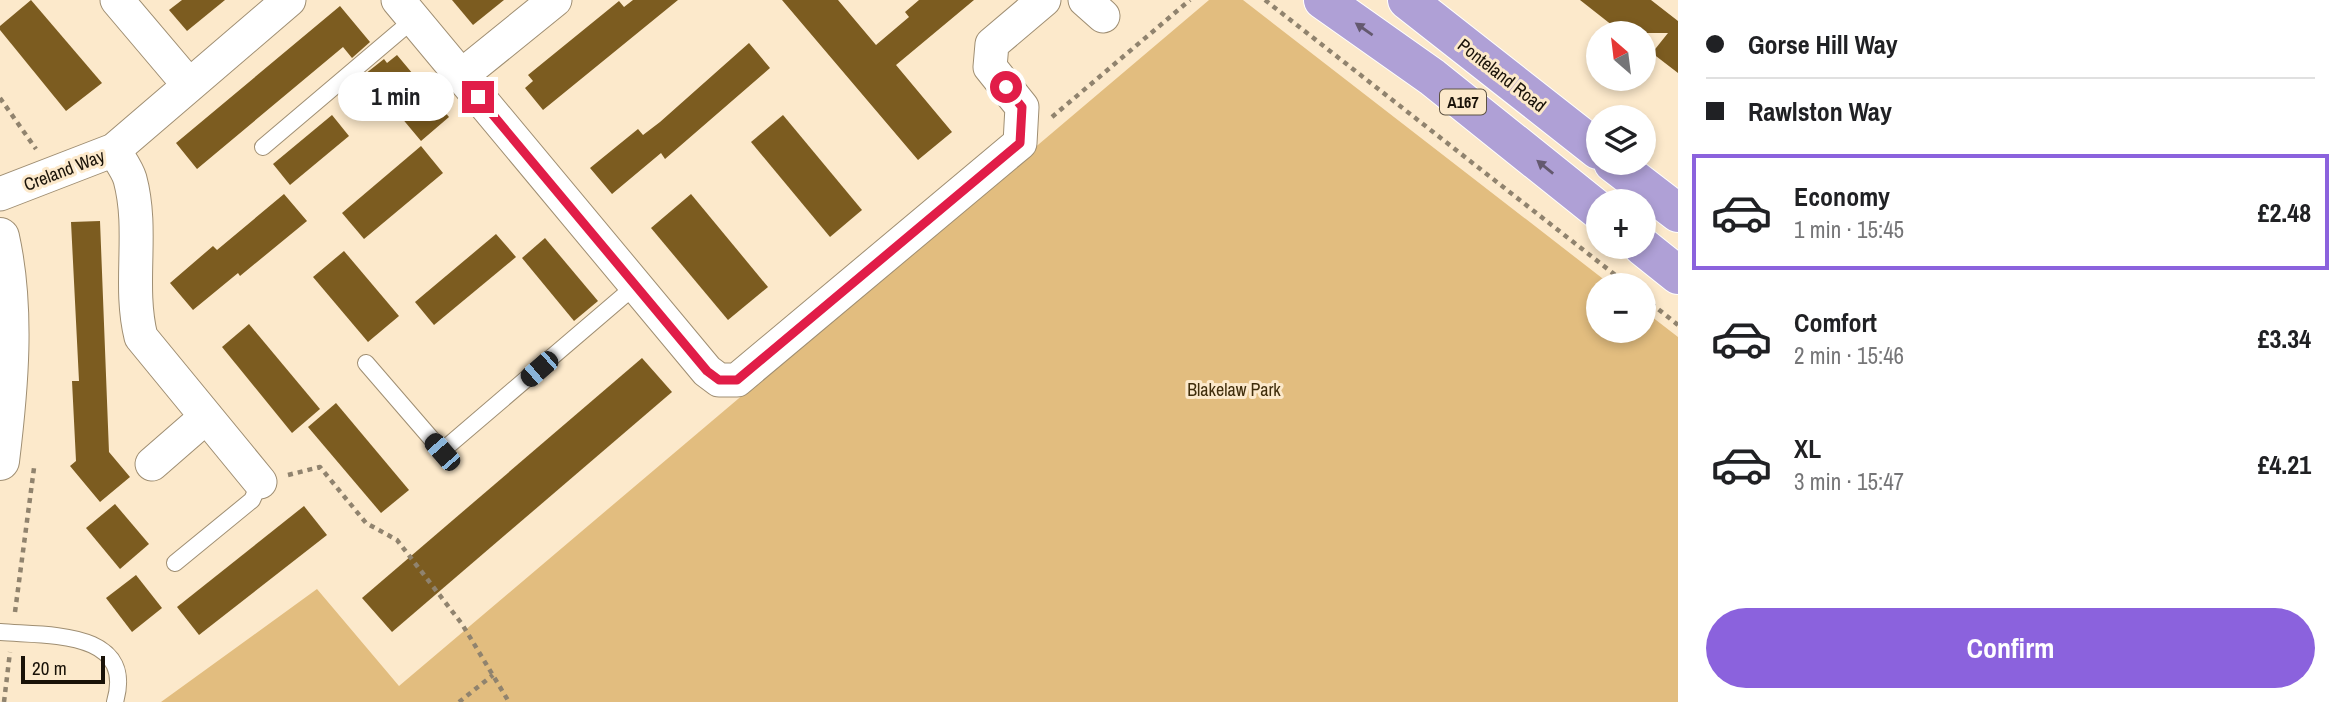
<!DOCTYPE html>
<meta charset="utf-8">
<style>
:root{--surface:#fff;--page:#f2f2f2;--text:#202124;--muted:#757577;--line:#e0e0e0;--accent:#8b62dd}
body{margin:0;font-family:"Archivo Narrow",sans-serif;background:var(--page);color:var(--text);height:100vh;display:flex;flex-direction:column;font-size:26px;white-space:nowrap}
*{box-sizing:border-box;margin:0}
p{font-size:23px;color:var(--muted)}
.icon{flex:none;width:38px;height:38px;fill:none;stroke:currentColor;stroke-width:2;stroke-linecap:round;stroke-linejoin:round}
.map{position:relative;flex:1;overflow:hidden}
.sheet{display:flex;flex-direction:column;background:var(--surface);width:665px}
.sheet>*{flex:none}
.banner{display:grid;align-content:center;height:154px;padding:0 28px;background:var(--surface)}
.needle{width:46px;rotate:332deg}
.fabs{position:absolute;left:1586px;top:21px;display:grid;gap:14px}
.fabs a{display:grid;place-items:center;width:70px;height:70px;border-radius:50%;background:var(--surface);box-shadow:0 4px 10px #0003;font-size:35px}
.scale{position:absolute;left:21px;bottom:18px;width:84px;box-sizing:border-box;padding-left:7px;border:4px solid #191208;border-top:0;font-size:19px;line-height:24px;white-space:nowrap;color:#191208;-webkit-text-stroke:5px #fce9cb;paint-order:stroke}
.end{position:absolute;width:32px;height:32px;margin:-16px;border:9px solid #e11d48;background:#fff;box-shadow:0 0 0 4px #fff}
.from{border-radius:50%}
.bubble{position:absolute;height:49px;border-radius:24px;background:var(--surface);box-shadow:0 4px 10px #0003;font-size:23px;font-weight:800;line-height:49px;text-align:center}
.car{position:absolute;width:21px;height:42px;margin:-21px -10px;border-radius:9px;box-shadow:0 0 5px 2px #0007;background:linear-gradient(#222 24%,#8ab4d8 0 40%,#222 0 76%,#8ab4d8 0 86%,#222 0)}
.banner b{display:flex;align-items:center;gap:24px;height:66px;font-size:26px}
.banner b+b{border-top:2px solid var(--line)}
.banner i{width:18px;height:18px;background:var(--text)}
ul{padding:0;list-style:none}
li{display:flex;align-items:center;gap:21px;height:116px;margin:0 14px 10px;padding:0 14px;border:4px solid transparent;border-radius:0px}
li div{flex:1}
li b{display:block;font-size:26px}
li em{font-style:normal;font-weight:800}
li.on{border-color:var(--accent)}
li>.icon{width:63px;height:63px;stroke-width:1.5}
.cta{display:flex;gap:14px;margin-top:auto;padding:14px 28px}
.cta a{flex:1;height:80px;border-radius:42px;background:var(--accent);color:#fff;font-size:28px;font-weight:800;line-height:80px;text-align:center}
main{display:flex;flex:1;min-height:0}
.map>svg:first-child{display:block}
.green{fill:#e2bd7f}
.building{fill:#7c5c20}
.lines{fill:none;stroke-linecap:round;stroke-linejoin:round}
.service-casing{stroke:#9f8e72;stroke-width:18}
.minor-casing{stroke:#9f8e72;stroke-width:35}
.tertiary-casing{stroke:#9f8e72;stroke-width:40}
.trunk-casing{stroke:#fff;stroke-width:40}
.path{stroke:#90836e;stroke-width:4.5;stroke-dasharray:5 5;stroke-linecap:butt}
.service{stroke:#fff;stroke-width:16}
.minor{stroke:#fff;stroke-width:33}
.tertiary{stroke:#fff;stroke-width:38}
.trunk{stroke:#afa0d6;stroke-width:38}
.oneway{fill:#64596f}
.route{stroke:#e11d48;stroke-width:9}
.labels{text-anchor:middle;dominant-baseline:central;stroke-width:6;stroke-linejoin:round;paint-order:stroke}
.shield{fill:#fce9cb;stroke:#5d5242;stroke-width:2}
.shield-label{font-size:16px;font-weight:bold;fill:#191208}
.street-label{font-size:18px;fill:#191208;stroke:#fce9cb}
.park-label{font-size:18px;fill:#3f2d0b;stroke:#fce9cb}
</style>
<main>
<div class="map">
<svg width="1678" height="702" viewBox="0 0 1678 702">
<rect width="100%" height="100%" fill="#fce9cb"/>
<polygon class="green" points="1209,0 1243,0 1611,285 1598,285 1598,331 1643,331 1643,310 1678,337 1678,702 161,702 317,589 399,686"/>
<g class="building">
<polygon points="31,0 102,83 66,111 0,30 0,26"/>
<polygon points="182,0 225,0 187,31 169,10"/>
<polygon points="452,0 504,0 473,25"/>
<polygon points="633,0 678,0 543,110 525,88 533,81 528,75 619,1 624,7"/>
<polygon points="782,0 838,0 876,45 909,17 905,12 919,0 974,0 896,65 952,132 918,160"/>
<polygon points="1580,0 1651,0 1678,21 1678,73 1652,53 1668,33 1622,33"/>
<polygon points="340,6 370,42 352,58 343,47 197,169 176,143"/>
<polygon points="749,43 770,68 665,159 661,153 612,194 590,168 638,129 643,135 660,122"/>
<polygon points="397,55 449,117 421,141 365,74 384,59 387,63"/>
<polygon points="332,115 349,136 290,185 273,164"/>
<polygon points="783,115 862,210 830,237 751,142"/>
<polygon points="421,146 443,173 364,239 342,213"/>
<polygon points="284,194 307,221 240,276 238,273 193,310 170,283 213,246 217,250"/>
<polygon points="691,194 768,287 728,320 651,228"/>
<polygon points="100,221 109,452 130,477 100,502 70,466 76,461 72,381 79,381 71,222"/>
<polygon points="496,234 516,257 434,325 415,302"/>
<polygon points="545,238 598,301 574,321 522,258"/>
<polygon points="344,251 399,316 368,342 313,277"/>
<polygon points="249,324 320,409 292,433 222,347"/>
<polygon points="642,358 672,392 392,632 362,598"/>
<polygon points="336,403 409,490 381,513 308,427"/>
<polygon points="115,504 149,544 120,569 86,528"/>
<polygon points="304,506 327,535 199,635 177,607"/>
<polygon points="136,575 162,608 132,632 106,598"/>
</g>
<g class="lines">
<defs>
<g id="service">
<polyline points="263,147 414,19"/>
<polyline points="366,363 442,451 635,286"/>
<polyline points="175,563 252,500 260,482"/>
<path d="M0,632C45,636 136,629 115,702"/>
</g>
<g id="minor">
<polyline points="117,0 189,85"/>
<polyline points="398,0 707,371 719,380 737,380 1020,143 1022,107 990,67 992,44 1044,0"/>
<polyline points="1085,0 1103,16"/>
<polyline points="461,76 555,0"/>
<path d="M114,150C119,159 127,169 130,179C144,231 128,285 141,337L260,482"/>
<polyline points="0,194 114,150 289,0"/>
<polyline points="152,464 206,417"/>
</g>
<path id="tertiary" d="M0,237C16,309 9,388 0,461"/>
<g id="trunk">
<polyline points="1323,0 1432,77 1598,210"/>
<polyline points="1407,0 1598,150"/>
<polyline points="1613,163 1678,213"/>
<polyline points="1643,247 1678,275"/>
</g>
</defs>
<use href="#service" class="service-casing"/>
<use href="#minor" class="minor-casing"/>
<use href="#tertiary" class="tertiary-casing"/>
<use href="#trunk" class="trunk-casing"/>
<g class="path">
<polyline points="1265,0 1628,285"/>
<polyline points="0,98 36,149"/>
<polyline points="1052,117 1190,0"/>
<polyline points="1643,297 1678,325"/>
<polyline points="288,475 320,467 366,523 397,540 462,624 509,702"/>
<polyline points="15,612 34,468"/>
<polyline points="4,702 10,652"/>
<polyline points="459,702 493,675"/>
</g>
<use href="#service" class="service"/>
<use href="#minor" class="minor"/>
<use href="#tertiary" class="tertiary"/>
<use href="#trunk" class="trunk"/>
</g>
<defs><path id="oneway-solid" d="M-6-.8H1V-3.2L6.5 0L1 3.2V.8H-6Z" transform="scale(1.75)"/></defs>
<g class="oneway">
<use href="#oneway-solid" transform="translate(1364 29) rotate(-145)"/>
<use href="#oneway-solid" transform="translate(1545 167) rotate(-141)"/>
</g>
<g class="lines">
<polyline class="route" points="478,97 707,371 719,380 737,380 1020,143 1022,107 1006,87"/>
</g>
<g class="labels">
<rect class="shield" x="1440" y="89.5" width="46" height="25" rx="5"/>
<g class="shield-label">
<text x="1463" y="102">A167</text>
</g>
<g class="street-label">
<text transform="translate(1502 75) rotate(38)">Ponteland Road</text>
<text transform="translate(64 170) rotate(-21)">Creland Way</text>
</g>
<g class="park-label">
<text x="1234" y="389">Blakelaw Park</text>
</g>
</g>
</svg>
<div class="fabs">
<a><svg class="needle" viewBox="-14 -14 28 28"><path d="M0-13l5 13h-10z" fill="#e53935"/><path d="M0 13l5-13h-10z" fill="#757577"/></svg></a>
<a><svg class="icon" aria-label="layers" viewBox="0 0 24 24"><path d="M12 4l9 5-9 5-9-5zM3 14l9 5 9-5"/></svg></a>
<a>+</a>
<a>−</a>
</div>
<div class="scale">20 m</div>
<i class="end from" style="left:1006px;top:87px"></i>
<i class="end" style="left:478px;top:97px"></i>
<div class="bubble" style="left:338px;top:72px;width:116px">1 min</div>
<i class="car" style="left:539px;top:369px;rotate:229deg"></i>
<i class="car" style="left:442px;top:452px;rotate:319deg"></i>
</div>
<section class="sheet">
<div class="banner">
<b><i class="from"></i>Gorse Hill Way</b>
<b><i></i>Rawlston Way</b>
</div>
<ul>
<li class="on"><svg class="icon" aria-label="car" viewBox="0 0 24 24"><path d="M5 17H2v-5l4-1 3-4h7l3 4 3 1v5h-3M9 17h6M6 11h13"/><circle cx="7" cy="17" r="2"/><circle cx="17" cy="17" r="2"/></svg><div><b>Economy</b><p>1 min · 15:45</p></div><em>£2.48</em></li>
<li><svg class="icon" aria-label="car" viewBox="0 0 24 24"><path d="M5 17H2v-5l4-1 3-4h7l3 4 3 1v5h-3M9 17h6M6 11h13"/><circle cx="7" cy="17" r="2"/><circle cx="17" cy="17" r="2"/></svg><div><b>Comfort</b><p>2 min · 15:46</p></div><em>£3.34</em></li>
<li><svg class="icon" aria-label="car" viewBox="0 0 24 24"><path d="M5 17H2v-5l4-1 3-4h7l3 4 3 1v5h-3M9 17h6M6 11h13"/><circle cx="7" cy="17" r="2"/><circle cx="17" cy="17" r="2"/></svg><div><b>XL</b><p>3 min · 15:47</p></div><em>£4.21</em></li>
</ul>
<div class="cta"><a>Confirm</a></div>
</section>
</main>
